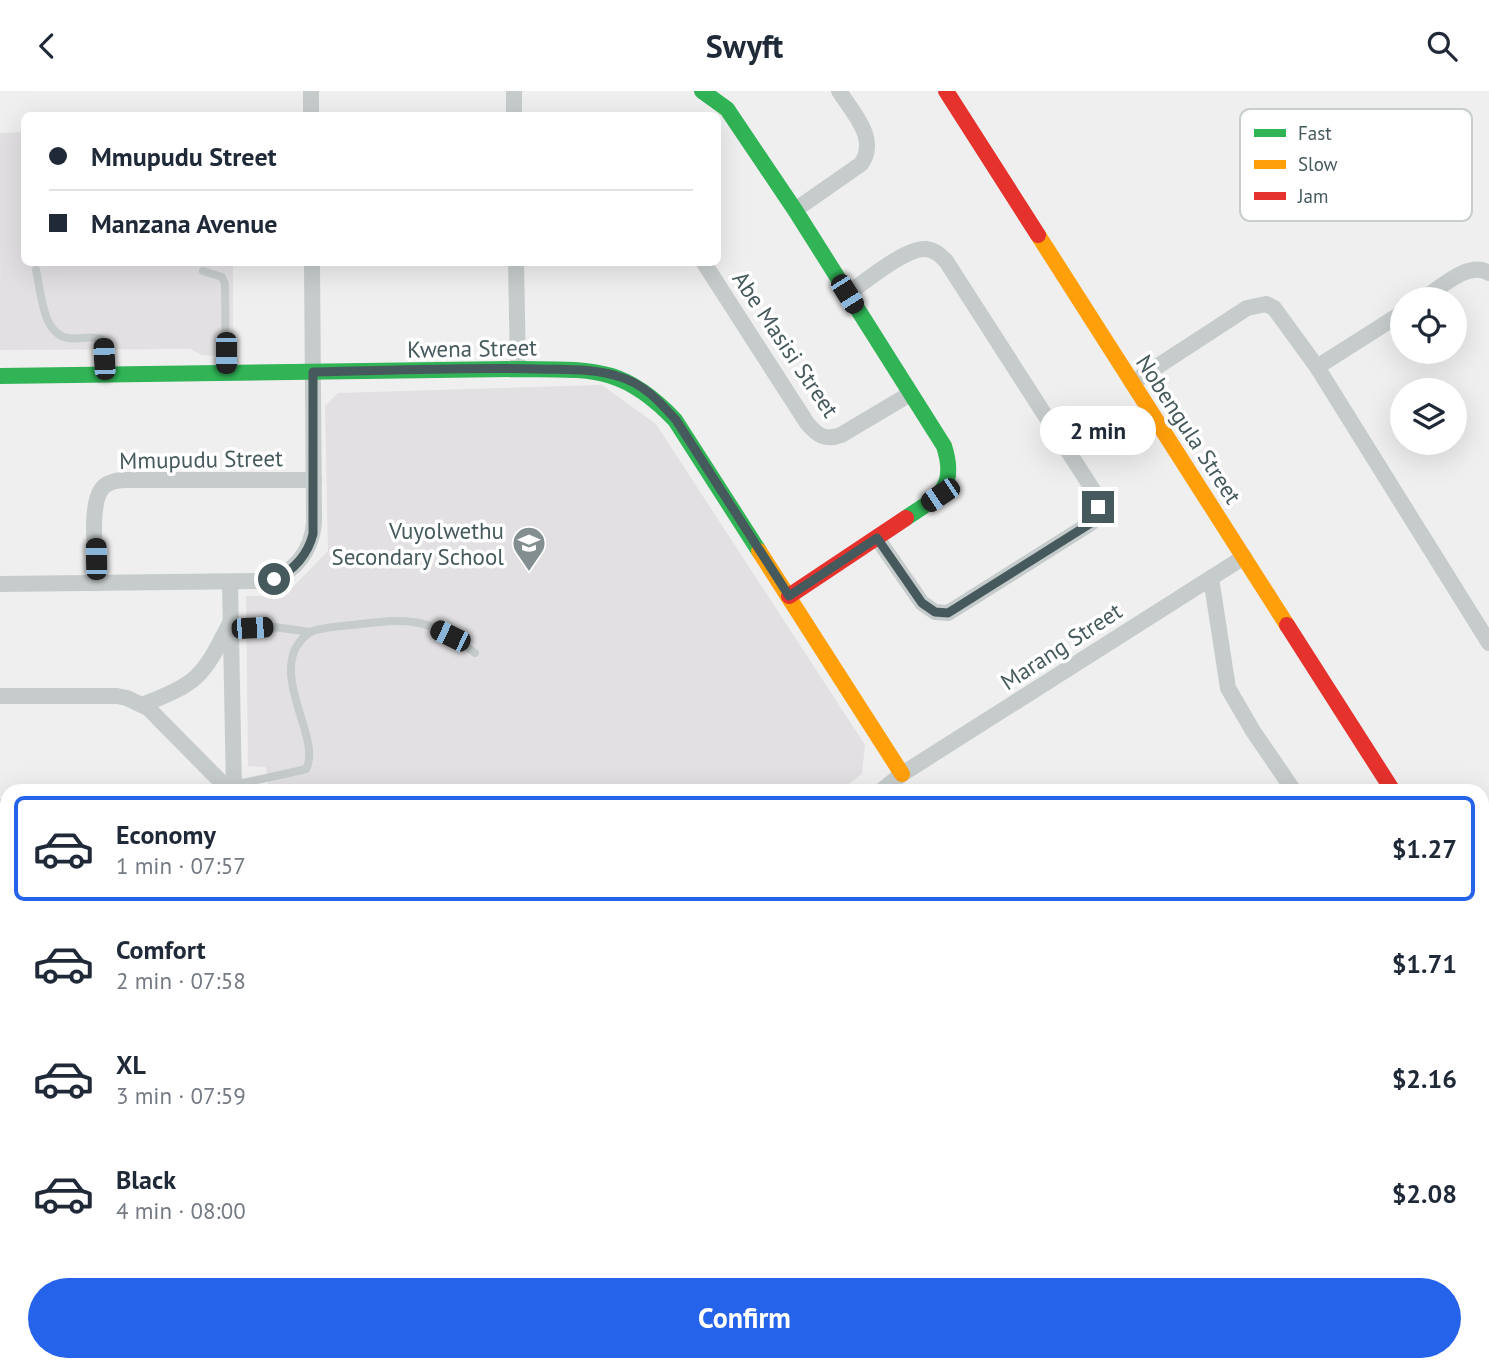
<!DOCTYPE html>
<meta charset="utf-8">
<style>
:root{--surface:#fff;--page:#f6f6f7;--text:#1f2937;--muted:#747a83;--line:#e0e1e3;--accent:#2563eb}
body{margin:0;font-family:"PT Sans",sans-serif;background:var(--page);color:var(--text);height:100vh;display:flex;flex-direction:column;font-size:26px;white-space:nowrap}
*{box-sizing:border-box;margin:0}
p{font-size:23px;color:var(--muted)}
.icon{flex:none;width:38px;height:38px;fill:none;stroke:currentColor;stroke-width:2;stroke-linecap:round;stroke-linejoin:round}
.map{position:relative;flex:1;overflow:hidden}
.side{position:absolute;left:0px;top:693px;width:1489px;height:588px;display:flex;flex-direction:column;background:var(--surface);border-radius:21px 21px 0 0;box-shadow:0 7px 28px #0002}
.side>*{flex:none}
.guide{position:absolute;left:21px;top:21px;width:700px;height:154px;border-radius:10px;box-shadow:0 7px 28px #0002;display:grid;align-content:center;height:154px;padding:0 28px;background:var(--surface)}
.tools{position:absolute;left:1390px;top:196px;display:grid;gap:14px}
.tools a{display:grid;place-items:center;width:77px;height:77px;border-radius:50%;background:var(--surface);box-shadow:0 7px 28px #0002;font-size:35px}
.end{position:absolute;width:32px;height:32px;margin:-16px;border:9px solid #465a5d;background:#fff;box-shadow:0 0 0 4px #fff}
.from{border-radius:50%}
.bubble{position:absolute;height:49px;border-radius:24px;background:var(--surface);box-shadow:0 7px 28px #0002;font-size:23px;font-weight:800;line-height:49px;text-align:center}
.car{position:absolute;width:21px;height:42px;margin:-21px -10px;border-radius:9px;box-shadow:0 0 5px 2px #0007;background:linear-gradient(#222 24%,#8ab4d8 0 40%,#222 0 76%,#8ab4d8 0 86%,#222 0)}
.guide b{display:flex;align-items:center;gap:24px;height:66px;font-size:26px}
.guide b+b{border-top:2px solid var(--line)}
.guide i{width:18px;height:18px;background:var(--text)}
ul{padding:12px 0 0;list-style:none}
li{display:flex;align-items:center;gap:21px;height:105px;margin:0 14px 10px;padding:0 14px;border:4px solid transparent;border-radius:10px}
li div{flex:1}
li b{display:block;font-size:26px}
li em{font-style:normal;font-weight:800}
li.current{border-color:var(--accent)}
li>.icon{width:63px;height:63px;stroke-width:1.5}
.cta{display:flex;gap:14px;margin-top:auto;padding:14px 28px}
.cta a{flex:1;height:80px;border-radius:42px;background:var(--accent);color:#fff;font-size:28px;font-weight:800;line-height:80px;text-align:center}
header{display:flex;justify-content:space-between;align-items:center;height:91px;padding:0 28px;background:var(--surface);font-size:32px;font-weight:800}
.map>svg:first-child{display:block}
.education{fill:#e2e0e2}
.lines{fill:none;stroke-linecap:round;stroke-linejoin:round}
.lane{stroke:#c6cbcc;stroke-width:8}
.street{stroke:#c6cbcc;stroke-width:16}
.fast{stroke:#30b455;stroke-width:16}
.slow{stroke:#ff9f0a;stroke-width:16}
.jam{stroke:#e5322d;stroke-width:16}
.route{stroke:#465a5d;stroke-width:9}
.labels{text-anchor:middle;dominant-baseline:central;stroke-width:7;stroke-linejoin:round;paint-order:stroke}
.street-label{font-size:23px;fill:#465a5d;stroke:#fff}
.poi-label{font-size:23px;fill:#465a5d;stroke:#fff;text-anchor:end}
.key{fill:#fff;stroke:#c8cece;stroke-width:2}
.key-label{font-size:19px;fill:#465a5d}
</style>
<header><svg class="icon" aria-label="back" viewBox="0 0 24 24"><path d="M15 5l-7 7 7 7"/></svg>Swyft<svg class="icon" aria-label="search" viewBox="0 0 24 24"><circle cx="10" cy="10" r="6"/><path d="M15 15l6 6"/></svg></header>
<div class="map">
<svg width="1489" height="1281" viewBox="0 0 1489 1281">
<rect width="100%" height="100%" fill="#f0efef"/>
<g class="education">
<polygon points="24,41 24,172 233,172 233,266 202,264 190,258 0,259 0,42"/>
<polygon points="602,294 656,333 865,654 862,683 839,700 269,700 266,676 248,675 246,505 284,505 328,460 325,315 338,302"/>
</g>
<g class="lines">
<g class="lane">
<path d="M36,179C41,200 42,243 68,247C79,249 90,244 101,248L104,281"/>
<polyline points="203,180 222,186 225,193 226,279"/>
<polyline points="231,538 274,536 310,541"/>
<path d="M234,694L298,680L306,678C321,650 278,597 295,558C299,551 306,543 313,540C328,535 346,535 361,533C416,526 430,529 475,562"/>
<polyline points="984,1281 999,1274"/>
</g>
<g class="street">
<polyline points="311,0 311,24"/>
<polyline points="514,0 514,24"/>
<path d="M795,119L861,73C879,48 853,22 839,0"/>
<polyline points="516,172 518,278"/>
<path d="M704,172L807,332C817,344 825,350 841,344L910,303"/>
<path d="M847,203C865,191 906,156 926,158C935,159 940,164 946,170L1095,402C1098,414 1098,422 1091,432L948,522L935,521L922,512L877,447"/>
<path d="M1423,208C1440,197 1469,169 1489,182"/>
<polyline points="1317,276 1402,222"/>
<polyline points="1132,292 1247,217 1266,213 1274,217 1317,276 1489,552"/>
<polyline points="1211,487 1228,597 1253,640 1294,700"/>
<polyline points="230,491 234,700"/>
<path d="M97,492C96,470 89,416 101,399C107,390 117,389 126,389H314"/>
<path d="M0,493L266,490C294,483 312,460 314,431L312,172"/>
<polyline points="0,605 117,605 127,607 148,617 230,700"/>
<path d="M142,614C198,592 202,587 229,534"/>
<polyline points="881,700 902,683 1244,466"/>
<polyline points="0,716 7,716"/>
<polyline points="1482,801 1489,797"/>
<polyline points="0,837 7,829"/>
<polyline points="1482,839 1489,850"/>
<polyline points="0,863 7,862"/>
<polyline points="0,984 7,984"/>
<polyline points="0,1091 7,1087"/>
<polyline points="0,1188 7,1189"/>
<polyline points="1482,1231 1489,1232"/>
<polyline points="257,1274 257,1281"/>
<polyline points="367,1274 367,1281"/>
<polyline points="472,1274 473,1281"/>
<polyline points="617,1274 620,1281"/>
<polyline points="754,1274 755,1281"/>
<polyline points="855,1274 857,1281"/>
<polyline points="144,1281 149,1274"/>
<polyline points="591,1281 604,1274"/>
<polyline points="1248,1281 1262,1274"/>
<polyline points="1366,1281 1382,1274"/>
<polyline points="1483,1281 1489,1278"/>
</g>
<g class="fast">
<path d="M702,0L727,18L795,119L944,355C958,398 937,406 906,427"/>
<path d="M0,285L518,278C590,279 622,273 675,329L759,460"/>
</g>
<g class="slow">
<polyline points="1038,144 1287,534"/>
<polyline points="759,460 902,683"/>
</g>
<g class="jam">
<polyline points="946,0 1038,144"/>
<polyline points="789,505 906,427"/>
<polyline points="1287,534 1393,700"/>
</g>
</g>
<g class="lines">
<path class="route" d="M274,488C294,480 308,463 313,443V281C388,280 463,276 537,278C563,279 592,277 617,285C643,292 659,310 676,329L789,505L877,447L922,512L935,521L948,522L1091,432L1097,423L1098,416"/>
</g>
<defs>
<symbol id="school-pin" viewBox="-11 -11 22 30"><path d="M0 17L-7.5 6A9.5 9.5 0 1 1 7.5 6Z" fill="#828e90" stroke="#fff"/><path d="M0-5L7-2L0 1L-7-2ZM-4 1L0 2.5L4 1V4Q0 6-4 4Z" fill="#fff"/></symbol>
</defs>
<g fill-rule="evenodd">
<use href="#school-pin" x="510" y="433" width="38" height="52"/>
</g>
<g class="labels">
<g class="street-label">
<text transform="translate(786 253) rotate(56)">Abe Masisi Street</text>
<text transform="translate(472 257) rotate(-1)">Kwena Street</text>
<text transform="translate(1189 338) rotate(57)">Nobengula Street</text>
<text transform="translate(201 368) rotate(-1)">Mmupudu Street</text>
<text transform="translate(1061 555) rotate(-33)">Marang Street</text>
</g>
<g class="poi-label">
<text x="504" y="439">Vuyolwethu<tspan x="504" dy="26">Secondary School</tspan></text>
</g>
</g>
<rect x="1240" y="18" width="232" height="112" rx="10" class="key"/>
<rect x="1254" y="38" width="32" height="8" fill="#30b455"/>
<rect x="1254" y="69" width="32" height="9" fill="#ff9f0a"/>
<rect x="1254" y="101" width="32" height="8" fill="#e5322d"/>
<g class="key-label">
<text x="1298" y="49">Fast</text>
<text x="1298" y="80">Slow</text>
<text x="1298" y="112">Jam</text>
</g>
</svg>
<div class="tools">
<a><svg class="icon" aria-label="locate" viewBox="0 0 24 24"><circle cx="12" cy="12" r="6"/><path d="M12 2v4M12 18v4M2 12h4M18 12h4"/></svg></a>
<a><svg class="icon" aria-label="layers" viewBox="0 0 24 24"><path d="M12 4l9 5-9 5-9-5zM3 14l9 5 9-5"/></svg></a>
</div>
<i class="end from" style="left:274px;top:488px"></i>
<i class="end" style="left:1098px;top:416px"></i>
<div class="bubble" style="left:1040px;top:315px;width:116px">2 min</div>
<i class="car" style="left:847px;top:203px;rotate:148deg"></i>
<i class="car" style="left:226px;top:262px;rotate:180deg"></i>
<i class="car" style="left:104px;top:268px;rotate:357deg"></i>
<i class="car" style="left:940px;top:404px;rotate:236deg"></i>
<i class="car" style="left:96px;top:468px;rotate:359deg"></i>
<i class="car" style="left:252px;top:537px;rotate:87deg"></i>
<i class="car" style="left:450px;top:545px;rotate:296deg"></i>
<div class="guide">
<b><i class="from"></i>Mmupudu Street</b>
<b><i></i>Manzana Avenue</b>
</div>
<section class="side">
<ul>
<li class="current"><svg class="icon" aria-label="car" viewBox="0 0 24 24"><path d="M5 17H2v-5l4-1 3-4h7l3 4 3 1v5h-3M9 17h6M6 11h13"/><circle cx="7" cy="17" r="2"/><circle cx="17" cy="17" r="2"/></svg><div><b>Economy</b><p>1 min · 07:57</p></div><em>$1.27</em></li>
<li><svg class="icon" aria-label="car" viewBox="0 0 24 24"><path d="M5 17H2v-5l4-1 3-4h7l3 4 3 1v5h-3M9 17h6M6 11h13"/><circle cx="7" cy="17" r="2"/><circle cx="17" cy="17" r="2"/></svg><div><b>Comfort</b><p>2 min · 07:58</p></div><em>$1.71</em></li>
<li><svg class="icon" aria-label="car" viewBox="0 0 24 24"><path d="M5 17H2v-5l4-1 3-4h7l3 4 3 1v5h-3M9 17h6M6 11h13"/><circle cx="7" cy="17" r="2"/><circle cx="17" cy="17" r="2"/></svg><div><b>XL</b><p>3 min · 07:59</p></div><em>$2.16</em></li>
<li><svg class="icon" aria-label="car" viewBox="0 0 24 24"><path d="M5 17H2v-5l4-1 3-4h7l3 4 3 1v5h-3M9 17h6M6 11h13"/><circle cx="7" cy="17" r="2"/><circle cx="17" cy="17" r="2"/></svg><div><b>Black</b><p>4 min · 08:00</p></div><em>$2.08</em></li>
</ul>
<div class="cta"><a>Confirm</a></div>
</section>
</div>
